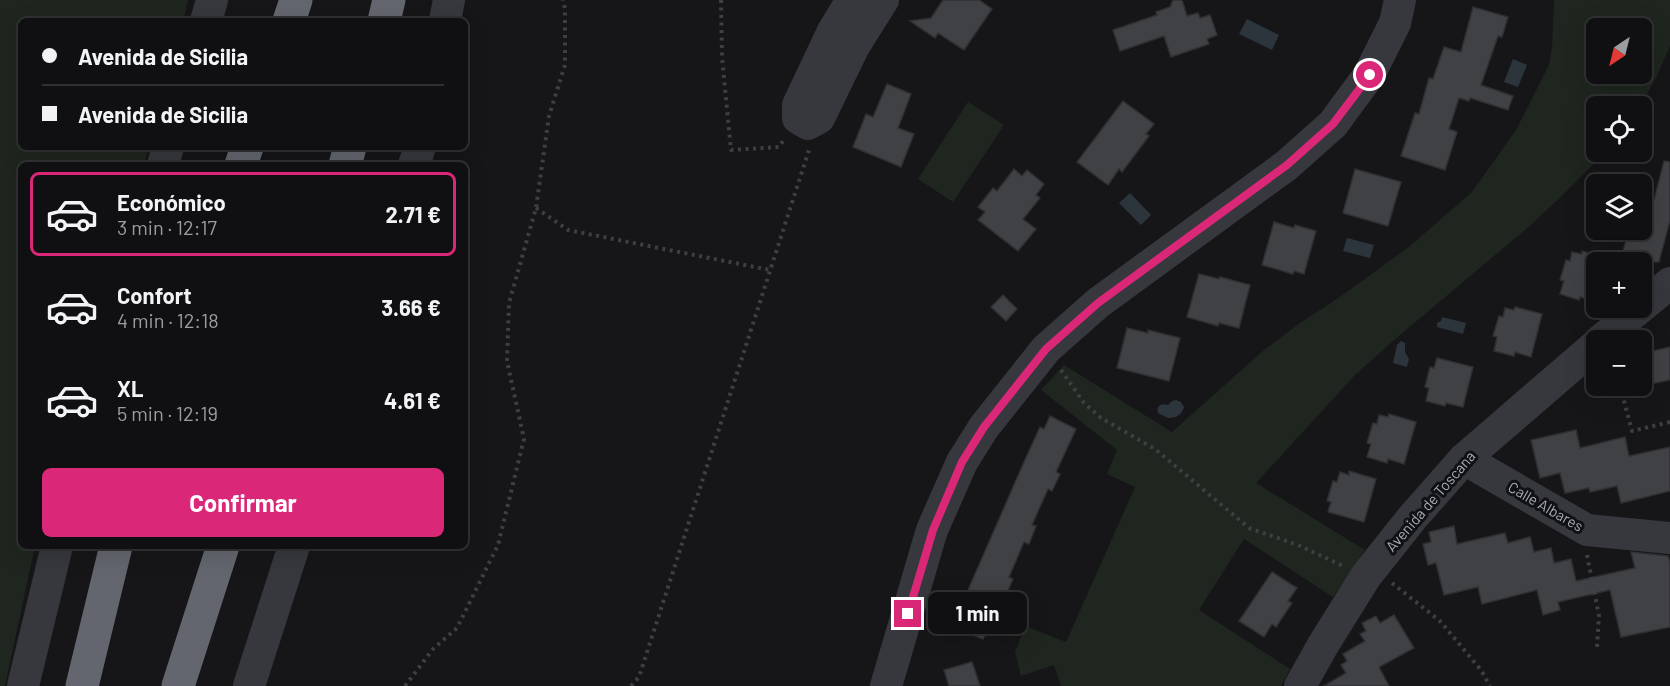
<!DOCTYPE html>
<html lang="es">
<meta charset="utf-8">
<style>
:root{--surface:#101012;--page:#19191b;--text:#f1f3f6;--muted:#9c9d9f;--line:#303032;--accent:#db2777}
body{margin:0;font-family:Barlow,sans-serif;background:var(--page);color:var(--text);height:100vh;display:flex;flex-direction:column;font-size:22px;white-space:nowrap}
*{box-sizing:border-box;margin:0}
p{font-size:20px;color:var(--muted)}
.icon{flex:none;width:33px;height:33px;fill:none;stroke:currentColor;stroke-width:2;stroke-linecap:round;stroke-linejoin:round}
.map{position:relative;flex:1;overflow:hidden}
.details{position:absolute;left:18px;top:162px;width:450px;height:387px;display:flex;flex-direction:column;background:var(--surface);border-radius:9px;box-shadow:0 6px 24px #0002,0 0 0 2px var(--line)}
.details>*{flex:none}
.banner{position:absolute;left:18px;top:18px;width:450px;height:132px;border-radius:9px;box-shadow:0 6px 24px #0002,0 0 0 2px var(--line);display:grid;align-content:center;height:132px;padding:0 24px;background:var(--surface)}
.needle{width:39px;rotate:215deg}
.buttons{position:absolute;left:1586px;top:18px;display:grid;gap:12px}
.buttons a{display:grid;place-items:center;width:66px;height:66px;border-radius:9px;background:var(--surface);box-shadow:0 6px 24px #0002,0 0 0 2px var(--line);font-size:30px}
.end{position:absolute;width:27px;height:27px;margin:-14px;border:8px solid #db2777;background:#fff;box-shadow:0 0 0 3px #fff}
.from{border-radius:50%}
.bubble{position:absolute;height:42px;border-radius:9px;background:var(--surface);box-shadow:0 6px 24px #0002,0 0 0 2px var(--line);font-size:20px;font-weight:700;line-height:42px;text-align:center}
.banner b{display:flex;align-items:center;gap:21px;height:57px;font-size:22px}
.banner b+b{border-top:2px solid var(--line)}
.banner i{width:15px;height:15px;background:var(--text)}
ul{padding:10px 0 0;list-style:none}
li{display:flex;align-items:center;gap:18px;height:84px;margin:0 12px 9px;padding:0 12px;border:3px solid transparent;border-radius:9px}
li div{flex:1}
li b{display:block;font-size:22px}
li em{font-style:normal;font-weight:700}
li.active{border-color:var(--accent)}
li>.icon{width:54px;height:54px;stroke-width:1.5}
.primary-button{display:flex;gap:12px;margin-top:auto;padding:12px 24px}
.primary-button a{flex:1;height:69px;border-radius:9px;background:var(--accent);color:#fff;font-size:24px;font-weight:700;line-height:69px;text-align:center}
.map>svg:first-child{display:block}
.green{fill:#1e261f;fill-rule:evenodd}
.water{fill:#2c353c}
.building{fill:#404145;stroke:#303034;stroke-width:1.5}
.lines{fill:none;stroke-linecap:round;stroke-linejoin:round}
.path{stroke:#3d3f44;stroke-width:4;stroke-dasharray:3 4.5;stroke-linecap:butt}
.minor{stroke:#37383d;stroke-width:32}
.highway{stroke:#63666e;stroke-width:33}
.route{stroke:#db2777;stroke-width:8}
.labels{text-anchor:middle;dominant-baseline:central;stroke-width:6;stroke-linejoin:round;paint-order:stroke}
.street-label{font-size:15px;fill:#a8adb8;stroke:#111113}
</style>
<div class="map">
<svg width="1670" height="686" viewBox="0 0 1670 686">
<rect width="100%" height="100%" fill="#161618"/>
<g class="green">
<polygon points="0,0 188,0 183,21 21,21 21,147 149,147 144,165 21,165 21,546 35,546 5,686 0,686"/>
<path d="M1554,0H1670V46L1656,78L1640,106H1596V152H1605L1574,184L1531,225L1400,335L1355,375L1256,483L1365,550L1333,597L1244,539L1199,610L1290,669L1281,686H1061L1054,665L1021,676L1015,652L1025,626L1066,642L1135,487L1107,474L1117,450L1041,390L1064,365L1172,432L1264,350L1300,323L1337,299L1410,246L1472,192L1516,130L1549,65L1552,48ZM1596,28H1641V74H1596Z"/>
<polygon points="968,102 1004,125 953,202 918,179"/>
</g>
<g class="water">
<polygon points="1247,19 1279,35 1272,50 1239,34"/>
<polygon points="1513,59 1527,65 1518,87 1504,82"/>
<path d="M1596,173L1602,174L1604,180L1601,184H1596V201L1590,202L1587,198C1587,189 1589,180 1596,173Z"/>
<polygon points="1130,193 1151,215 1141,225 1119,203"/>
<polygon points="1347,238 1374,245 1370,258 1343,251"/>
<polygon points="1442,317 1466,323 1463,334 1437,327 1437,323 1441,321"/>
<polygon points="1401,341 1405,343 1405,352 1409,359 1407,367 1393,363 1397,345"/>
<path d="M1176,400L1181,402L1184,407C1182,415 1176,418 1168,418L1158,413C1156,404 1162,404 1168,405L1172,401Z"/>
</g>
<g class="building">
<polygon points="943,0 979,0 992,9 964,50 938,33 935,38 910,21 931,18"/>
<polygon points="1173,0 1182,0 1187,16 1198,13 1200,18 1210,15 1217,35 1207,39 1209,44 1171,57 1164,36 1120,51 1113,30 1157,15 1156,12 1170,7"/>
<polygon points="1473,7 1508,17 1502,37 1498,36 1481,85 1513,96 1508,110 1470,98 1469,101 1459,98 1449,129 1457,132 1445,170 1401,156 1415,113 1419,114 1429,78 1433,79 1444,47 1461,52"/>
<polygon points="887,84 911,94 898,128 914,134 901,167 853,147 866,114 873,117"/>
<polygon points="1123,101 1154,124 1146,134 1149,136 1122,172 1119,169 1108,185 1077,162"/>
<polygon points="1664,161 1670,162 1670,220 1659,262 1620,262 1629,230 1641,230 1641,200 1646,201 1647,198 1654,200"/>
<polygon points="1014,169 1022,176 1027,170 1044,184 1036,195 1040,198 1023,219 1036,229 1018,251 978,220 985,212 978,207 993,188 997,191"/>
<polygon points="1355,169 1401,182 1388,226 1343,213"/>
<polygon points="1274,222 1294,228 1295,225 1316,231 1304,274 1294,271 1293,274 1262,265"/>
<polygon points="1582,251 1596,255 1596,302 1580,297 1579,300 1560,294 1564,281 1560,280 1566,260 1570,261 1572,252 1582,254"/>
<polygon points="1199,274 1219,279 1220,277 1250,285 1239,328 1219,323 1218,326 1187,317"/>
<polygon points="1003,295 1017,309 1006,321 991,307"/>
<polygon points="1515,307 1542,314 1531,357 1515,352 1514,356 1494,351 1497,337 1493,336 1499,316 1503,317 1505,308 1514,310"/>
<polygon points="1127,328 1148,333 1148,330 1180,338 1169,381 1117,368"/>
<polygon points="1670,347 1670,380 1650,384 1644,353"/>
<polygon points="1437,358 1473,367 1463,407 1446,403 1445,406 1426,401 1429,388 1425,387 1430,367 1434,368"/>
<polygon points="1389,414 1416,422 1404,464 1388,459 1387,463 1367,457 1371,444 1367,443 1373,423 1377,424 1379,415 1388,417"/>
<polygon points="1050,416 1076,429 1056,472 1060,474 1052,491 1048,489 1032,525 1036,526 1029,544 1024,542 1009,577 1013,579 1009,588 1006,597 1001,595 983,639 956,628 961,614 958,613 1024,462 1040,427 1044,429"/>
<polygon points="1576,430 1580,448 1625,437 1629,456 1670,447 1670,491 1621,503 1617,486 1590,492 1589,488 1565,493 1560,473 1540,478 1531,440"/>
<polygon points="1349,471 1376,479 1364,522 1328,512 1331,502 1327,501 1333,481 1337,482 1340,472 1349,475"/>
<polygon points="1454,526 1457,544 1505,533 1508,543 1530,537 1534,552 1551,548 1554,563 1571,559 1576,581 1635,568 1631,552 1668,556 1670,563 1670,627 1621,637 1610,590 1558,602 1560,610 1543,615 1537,590 1482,604 1478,587 1444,595 1436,563 1428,565 1423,544 1431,542 1429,532"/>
<polygon points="1272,572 1297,588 1288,601 1292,603 1276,627 1272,624 1264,637 1239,621"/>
<polygon points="1394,615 1414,648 1379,667 1389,686 1324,686 1346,673 1341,665 1347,661 1343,654 1365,641 1360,634 1366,631 1362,623 1376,616 1380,623"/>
<polygon points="972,662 980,686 949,686 944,670"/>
</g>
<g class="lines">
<g class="path">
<polyline points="721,0 722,57 731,150 779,147 785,138"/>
<polyline points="536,208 568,230 770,270"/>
<polyline points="1061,370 1084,403 1101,418 1155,449 1249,528 1298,545 1343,566"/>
<polyline points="1620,386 1632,431 1670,422"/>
<polyline points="1587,555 1599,616 1597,647"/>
<polyline points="1392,583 1440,621 1481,670 1490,686"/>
<polyline points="405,686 433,649 457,628 498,545 524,439 507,361 509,303 536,208 549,116 565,65 565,9 563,0"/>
<polyline points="631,686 639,677 809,150"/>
</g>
<g class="minor">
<polyline points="852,0 833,31 798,105 798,118 808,124 819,118 854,46 883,0"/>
<polyline points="206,21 212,0"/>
<polyline points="445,21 449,0"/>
<polyline points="163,165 168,147"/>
<polyline points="414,165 420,147"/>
<polyline points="1601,340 1670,283"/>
<polyline points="1464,459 1587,530 1670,538"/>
<polyline points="23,686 57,546"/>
<polyline points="249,686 294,546"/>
<polyline points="886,686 932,530 962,462 984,427 1046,349 1098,303 1287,165 1333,124 1369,75 1395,23 1400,0"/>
<polyline points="1300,686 1323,645 1366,576 1412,518 1464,459 1596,345"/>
</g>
<g class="highway">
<polyline points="289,21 296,0"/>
<polyline points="384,21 389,0"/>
<polyline points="241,165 247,147"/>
<polyline points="345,165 350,147"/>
<polyline points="82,686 116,546"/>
<polyline points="178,686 223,546"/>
</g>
</g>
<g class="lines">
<polyline class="route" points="908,614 933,530 962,462 984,427 1046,349 1098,303 1287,165 1333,124 1370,75"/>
</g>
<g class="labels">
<g class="street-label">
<text transform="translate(1430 501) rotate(-49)">Avenida de Toscana</text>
<text transform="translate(1546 506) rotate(30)">Calle Albares</text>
</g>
</g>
</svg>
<div class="buttons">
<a><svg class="needle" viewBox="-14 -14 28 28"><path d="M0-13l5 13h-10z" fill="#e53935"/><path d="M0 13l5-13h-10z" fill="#9c9d9f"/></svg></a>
<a><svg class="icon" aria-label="locate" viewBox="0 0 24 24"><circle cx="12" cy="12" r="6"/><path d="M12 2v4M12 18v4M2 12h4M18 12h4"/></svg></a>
<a><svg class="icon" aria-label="layers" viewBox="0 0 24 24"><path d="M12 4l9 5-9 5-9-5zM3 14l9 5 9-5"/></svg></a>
<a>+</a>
<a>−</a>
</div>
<i class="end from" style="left:1370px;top:75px"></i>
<i class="end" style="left:908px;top:614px"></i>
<div class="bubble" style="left:928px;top:592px;width:99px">1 min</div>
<div class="banner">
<b><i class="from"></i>Avenida de Sicilia</b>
<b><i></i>Avenida de Sicilia</b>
</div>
<section class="details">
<ul>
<li class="active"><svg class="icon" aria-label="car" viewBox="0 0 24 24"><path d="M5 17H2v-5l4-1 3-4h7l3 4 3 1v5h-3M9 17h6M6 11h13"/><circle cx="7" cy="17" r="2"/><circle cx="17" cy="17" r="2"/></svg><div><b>Económico</b><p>3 min · 12:17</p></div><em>2.71 €</em></li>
<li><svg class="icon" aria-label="car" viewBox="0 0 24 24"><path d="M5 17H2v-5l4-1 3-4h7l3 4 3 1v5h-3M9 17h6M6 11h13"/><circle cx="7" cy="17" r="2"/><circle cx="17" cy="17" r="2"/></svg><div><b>Confort</b><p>4 min · 12:18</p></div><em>3.66 €</em></li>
<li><svg class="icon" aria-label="car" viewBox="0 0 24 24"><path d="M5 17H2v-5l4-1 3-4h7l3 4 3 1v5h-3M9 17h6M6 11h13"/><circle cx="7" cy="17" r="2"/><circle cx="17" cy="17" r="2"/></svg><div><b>XL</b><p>5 min · 12:19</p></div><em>4.61 €</em></li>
</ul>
<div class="primary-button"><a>Confirmar</a></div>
</section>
</div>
